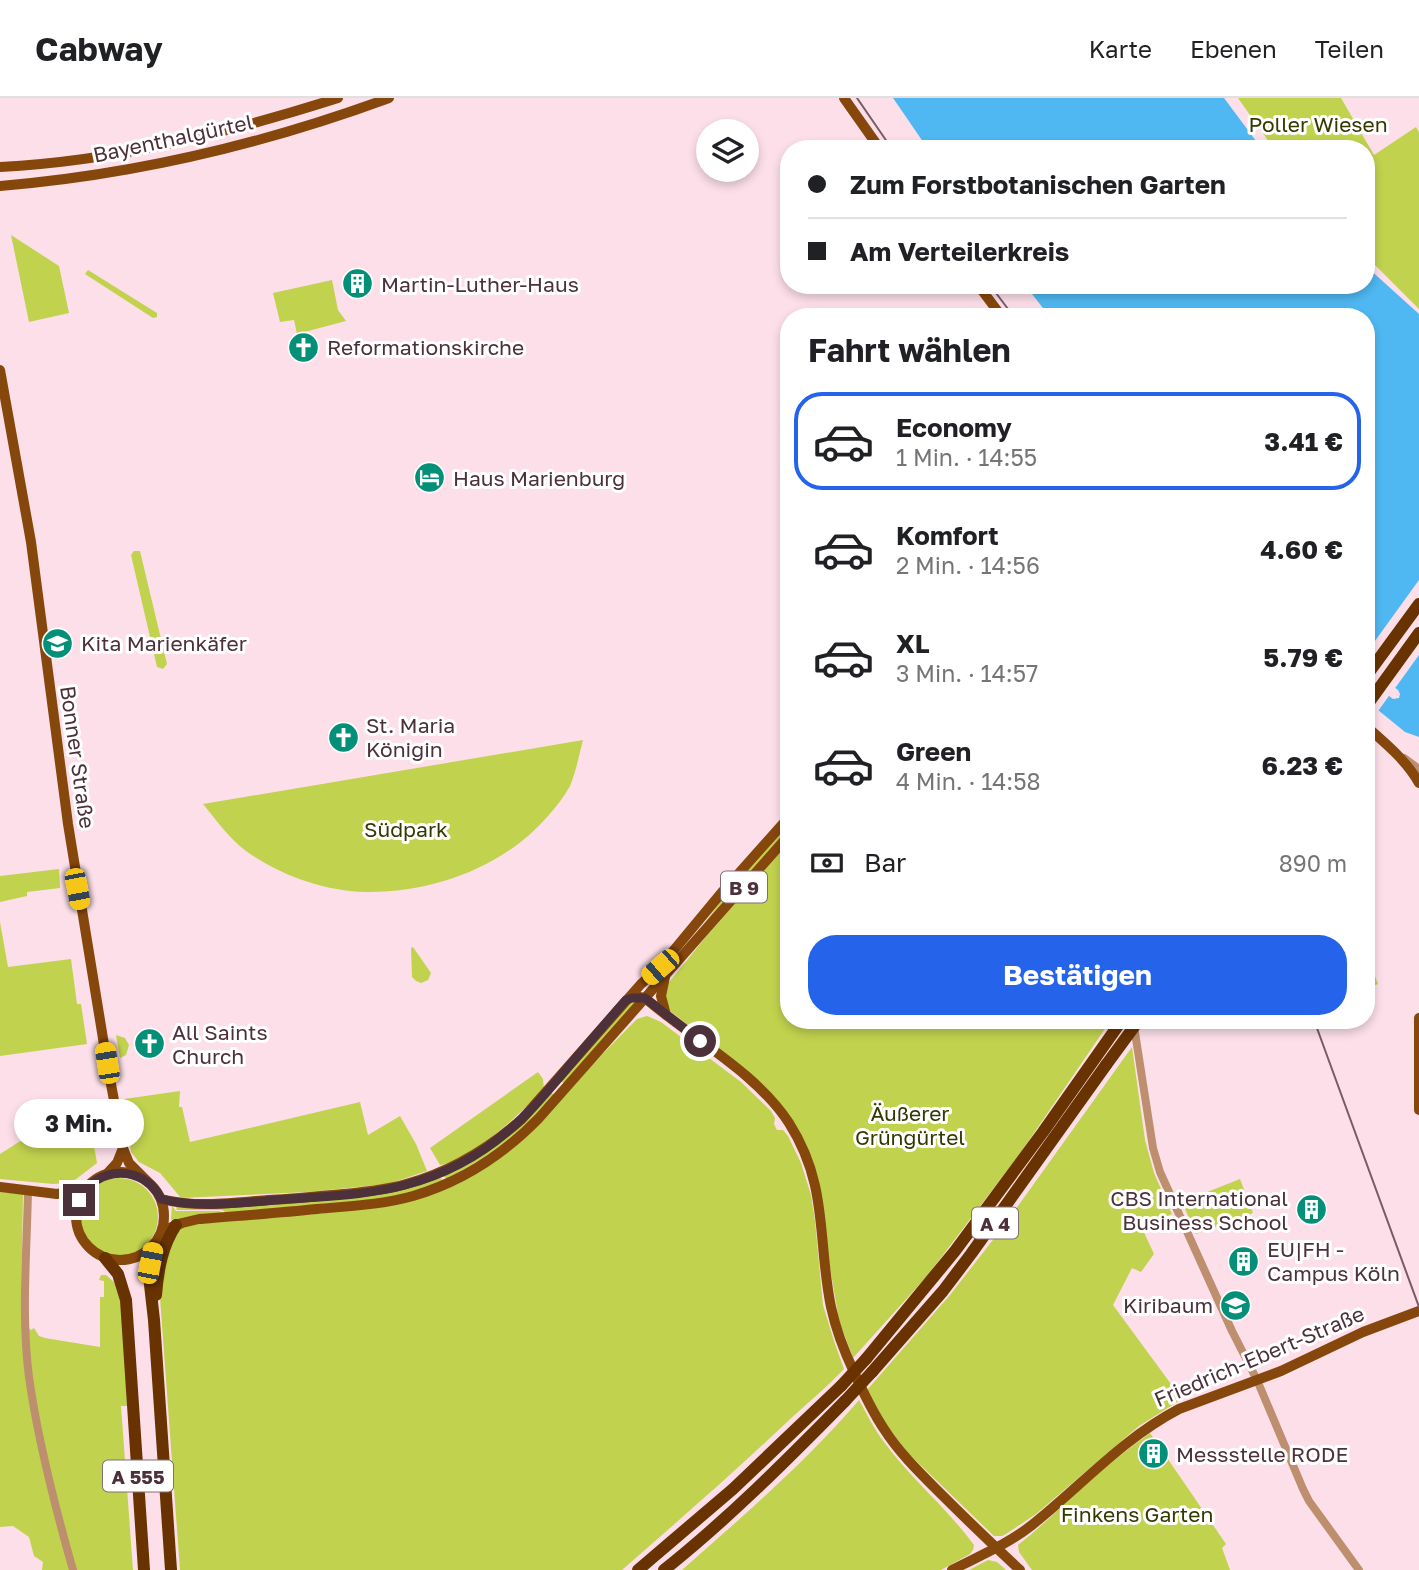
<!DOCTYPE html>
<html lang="de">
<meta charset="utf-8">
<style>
:root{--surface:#fff;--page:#f2f2f2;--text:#202124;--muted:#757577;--line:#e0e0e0;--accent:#2563eb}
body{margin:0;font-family:"Golos Text",sans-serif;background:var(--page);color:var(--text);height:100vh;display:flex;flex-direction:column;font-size:26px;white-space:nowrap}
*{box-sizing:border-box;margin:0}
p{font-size:23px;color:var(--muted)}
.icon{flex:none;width:38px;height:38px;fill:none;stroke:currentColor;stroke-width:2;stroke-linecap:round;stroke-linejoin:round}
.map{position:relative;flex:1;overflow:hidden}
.details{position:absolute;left:780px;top:210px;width:595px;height:721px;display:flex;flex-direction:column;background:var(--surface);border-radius:28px;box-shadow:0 4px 10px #0003}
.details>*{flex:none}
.hud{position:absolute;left:780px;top:42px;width:595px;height:154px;border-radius:28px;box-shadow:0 4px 10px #0003;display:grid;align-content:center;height:154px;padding:0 28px;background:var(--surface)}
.fabs{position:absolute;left:696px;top:21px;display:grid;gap:14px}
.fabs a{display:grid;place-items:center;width:63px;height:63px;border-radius:50%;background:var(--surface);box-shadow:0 4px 10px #0003;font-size:35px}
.end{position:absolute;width:32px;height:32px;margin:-16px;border:9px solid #4c303a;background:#fff;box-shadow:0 0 0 4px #fff}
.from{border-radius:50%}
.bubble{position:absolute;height:49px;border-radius:24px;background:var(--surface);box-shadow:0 4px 10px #0003;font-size:23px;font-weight:700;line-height:49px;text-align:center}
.car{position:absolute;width:21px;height:42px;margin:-21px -10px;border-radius:9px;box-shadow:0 0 5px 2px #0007;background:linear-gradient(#f5c518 24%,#345 0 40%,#f5c518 0 76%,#345 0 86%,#f5c518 0)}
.hud b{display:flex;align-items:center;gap:24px;height:66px;font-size:26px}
.hud b+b{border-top:2px solid var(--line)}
.hud i{width:18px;height:18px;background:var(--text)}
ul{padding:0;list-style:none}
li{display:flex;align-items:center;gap:21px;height:98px;margin:0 14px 10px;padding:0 14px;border:4px solid transparent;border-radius:28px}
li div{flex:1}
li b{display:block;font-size:26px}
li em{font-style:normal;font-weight:700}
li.on{border-color:var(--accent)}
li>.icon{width:63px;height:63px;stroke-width:1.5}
h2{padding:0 28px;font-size:32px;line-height:84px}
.pay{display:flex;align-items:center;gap:18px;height:77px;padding:0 28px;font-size:26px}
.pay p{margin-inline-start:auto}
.button{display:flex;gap:14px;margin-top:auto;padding:14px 28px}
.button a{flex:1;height:80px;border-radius:28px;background:var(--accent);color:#fff;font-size:28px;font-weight:700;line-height:80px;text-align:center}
header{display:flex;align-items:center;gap:42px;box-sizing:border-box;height:98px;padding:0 35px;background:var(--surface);border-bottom:2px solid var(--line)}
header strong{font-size:33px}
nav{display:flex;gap:38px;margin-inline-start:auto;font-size:24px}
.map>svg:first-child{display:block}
.green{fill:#c1d24e}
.water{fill:#4fb8f2}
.pier{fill:#fddfe9}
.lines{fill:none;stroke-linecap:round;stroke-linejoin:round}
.minor{stroke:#bd8f6f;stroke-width:8}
.major{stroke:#86470d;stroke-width:10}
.highway{stroke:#683300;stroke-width:12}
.tram{stroke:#785b65;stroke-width:2}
.highway-bridge{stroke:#683300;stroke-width:12}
.route{stroke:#4c303a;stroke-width:9}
.labels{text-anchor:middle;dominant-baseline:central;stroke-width:6;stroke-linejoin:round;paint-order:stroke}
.shield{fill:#fff;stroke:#826e75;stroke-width:2}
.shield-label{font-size:19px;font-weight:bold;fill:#4c303a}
.park-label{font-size:21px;fill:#333a00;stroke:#fff}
.street-label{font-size:21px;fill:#4c303a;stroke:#fff}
.poi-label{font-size:21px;fill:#4c303a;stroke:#fff;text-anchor:start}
</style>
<header>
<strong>Cabway</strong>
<nav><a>Karte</a><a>Ebenen</a><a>Teilen</a></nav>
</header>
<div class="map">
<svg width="1419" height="1472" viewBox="0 0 1419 1472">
<rect width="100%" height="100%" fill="#fddfe9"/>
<g class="green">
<polygon points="1238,0 1341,0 1374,57 1416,29 1419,34 1419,211 1367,159 1367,51 1274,51"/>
<polygon points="11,137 59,168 69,215 29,224"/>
<polygon points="88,172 157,215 157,219 153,220 85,176"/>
<polygon points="332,182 338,212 346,223 297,236 294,222 280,224 273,195"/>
<polygon points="134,453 140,453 167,566 163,571 157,569 131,457"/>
<path d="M583,642C579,657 576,674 570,688C564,699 556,709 548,718C504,769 433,795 366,794C324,793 280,777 246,753C229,740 216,722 203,706Z"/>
<polygon points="789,723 789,732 666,872 702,829 728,793"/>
<polygon points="789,743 789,922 1111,922 1021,1054 927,1178 853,1260 839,1222 811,1059 739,966 670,913 666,905 666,888 705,840"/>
<polygon points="59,771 60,790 27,794 27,798 0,804 0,778"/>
<polygon points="0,824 8,869 71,861 77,906 81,906 87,946 0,958"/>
<polygon points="413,849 431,875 428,882 421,885 416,883 412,879 411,850"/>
<polygon points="1367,858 1378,886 1367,890"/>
<polygon points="631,903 635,903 636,906 564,985 562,984 562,981"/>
<path d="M647,918L661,924L741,984L771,1013L775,1020L774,1026L777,1032H783L788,1038L801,1065L811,1097L815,1123L823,1207L834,1243L844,1271C826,1290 805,1307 786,1325C732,1376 677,1424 622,1472H180L160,1200L170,1139L183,1128L216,1124L378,1110L482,1071L584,975L630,928L637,921Z"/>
<polygon points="116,937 125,940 129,947 126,957 120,960"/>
<polygon points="1132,949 1145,1042 1154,1075 1172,1116 1142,1130 1154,1156 1141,1174 1132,1170 1113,1207 1182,1301 1139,1328 1036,1416 1006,1436 1002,1438 994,1438 908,1355 887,1328 867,1292 950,1197 1003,1129"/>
<path d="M538,974L543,981L544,991C519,1016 496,1039 464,1057C456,1061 449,1066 440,1067L430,1050Z"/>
<polygon points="180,993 179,1009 182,1009 190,1044 360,1004 368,1037 400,1018 416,1046 427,1073 388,1086 308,1094 181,1100 160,1075 139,1064 131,1054 124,1001"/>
<polygon points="550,994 555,997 538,1016 501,1050 447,1081 442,1077 462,1068"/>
<polygon points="91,1031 97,1065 71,1085 53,1086 0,1081 0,1056 22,1042"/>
<polygon points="438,1078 444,1083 428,1089 385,1101 226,1116 224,1113 221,1112 177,1112 176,1109 280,1105"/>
<circle cx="119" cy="1119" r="39"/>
<polygon points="1240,1081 1253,1115 1196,1136 1182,1104"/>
<polygon points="0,1094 23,1096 21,1211 23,1216 22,1223 31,1232 34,1230 39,1238 45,1240 100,1249 100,1199 104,1199 104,1183 99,1182 101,1177 106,1177 114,1184 121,1201 128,1308 121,1308 133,1472 42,1472 43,1464 34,1458 29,1439 13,1428 0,1429"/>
<polygon points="172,1108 176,1113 218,1113 222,1114 223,1116 173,1124 171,1121"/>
<path d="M859,1302C867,1316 874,1331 884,1344C911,1381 947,1410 974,1447L973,1452L970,1456L941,1472H682C743,1418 806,1364 859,1302Z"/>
<path d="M1150,1335L1226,1446L1222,1450L1230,1472H1032L1019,1454L1018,1447C1041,1429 1061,1409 1082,1389C1104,1370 1126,1352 1150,1335Z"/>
<polygon points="988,1462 997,1464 1006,1472 969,1472"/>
</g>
<g class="water">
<polygon points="893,0 1224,0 1262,51 928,51"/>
<polygon points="1367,169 1419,216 1419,639 1405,634 1367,603 1367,581 1393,601 1399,600 1400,596 1398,592 1367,569 1367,219 1050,219 1025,187 1367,187"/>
</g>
<g class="pier">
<polygon points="1419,482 1419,557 1393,593 1367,573 1367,554"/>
<polygon points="1367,578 1391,595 1376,616 1367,608"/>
</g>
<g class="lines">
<g class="minor">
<polyline points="1404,660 1419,671"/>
<polyline points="1134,928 1153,1050 1160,1074 1232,1233 1257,1282 1303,1391 1309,1403 1359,1472"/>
<path d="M28,1092C27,1153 21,1218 29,1279C38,1344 55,1409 73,1472"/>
</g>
<g class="major">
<polyline points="844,0 880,51"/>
<path d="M0,69C116,63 228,35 338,0"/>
<path d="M0,88C133,77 264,46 389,0"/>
<polyline points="978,187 1002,219"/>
<polyline points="0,272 31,444 68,726 107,965 123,1050 129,1065 147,1083"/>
<path d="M1367,629C1386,646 1406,662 1419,685"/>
<polyline points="665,879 661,898 666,917"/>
<path d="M639,899L645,900C691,940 755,973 789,1025C829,1088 817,1141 831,1209C836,1232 844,1253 854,1274C863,1294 872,1313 884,1331C898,1353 917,1372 936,1391C963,1418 991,1445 1020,1472"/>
<polyline points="1419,920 1419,1012"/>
<circle cx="120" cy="1118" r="44"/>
<polyline points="106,1077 117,1065 123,1050"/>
<polyline points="0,1089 57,1096 84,1091"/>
<path d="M161,1101C196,1110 233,1105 268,1102C293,1101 318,1098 343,1096C364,1094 386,1092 406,1086C450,1074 488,1051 522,1021L641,886L660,869L723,793L789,719"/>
<path d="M162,1133L182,1125L199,1121C238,1118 278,1115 317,1111C349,1108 381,1107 413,1098C461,1084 504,1056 539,1020L789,737"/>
<path d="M952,1472C979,1458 1008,1446 1032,1427C1082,1387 1122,1341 1179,1311L1281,1273L1363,1234L1419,1213"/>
</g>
<g class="highway">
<polyline points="1367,577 1419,506"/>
<polyline points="1367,607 1419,535"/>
<polyline points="153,1149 149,1178 154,1222 171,1472"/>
<polyline points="105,1160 118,1176 126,1202 144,1472"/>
<path d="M156,1197C158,1172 162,1148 176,1127"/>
<polyline points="866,1261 955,1153 1043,1034 1122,922"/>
<polyline points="872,1274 943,1193 971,1156 1106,967"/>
<polyline points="638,1472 733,1391 841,1288"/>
<path d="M664,1472C728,1421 787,1362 845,1303"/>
</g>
<g class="tram">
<polyline points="857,0 892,51"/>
<polyline points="990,187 1014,219"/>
<polyline points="1314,922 1419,1209"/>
</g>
<g class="highway-bridge">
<polyline points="1106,967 1139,922"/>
<polyline points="841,1288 866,1261"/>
<polyline points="845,1303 872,1274"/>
</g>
</g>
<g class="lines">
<path class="route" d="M79,1102C96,1067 144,1066 161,1101C202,1111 247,1104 289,1101C327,1098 368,1097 405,1087C443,1077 479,1058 508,1033C529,1016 546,995 563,975C584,950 605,926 626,902L632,900H645L700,943"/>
</g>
<defs>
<symbol id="building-disc" viewBox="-11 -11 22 22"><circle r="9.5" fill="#048f78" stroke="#fff"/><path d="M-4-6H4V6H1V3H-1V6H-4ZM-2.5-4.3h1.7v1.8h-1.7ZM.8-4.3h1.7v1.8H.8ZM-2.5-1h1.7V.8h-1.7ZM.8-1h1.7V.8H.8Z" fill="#fff"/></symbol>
<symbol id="church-disc" viewBox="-11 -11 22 22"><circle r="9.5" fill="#048f78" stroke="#fff"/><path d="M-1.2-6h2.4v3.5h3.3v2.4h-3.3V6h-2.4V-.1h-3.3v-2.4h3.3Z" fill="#fff"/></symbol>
<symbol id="hotel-disc" viewBox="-11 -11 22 22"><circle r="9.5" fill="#048f78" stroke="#fff"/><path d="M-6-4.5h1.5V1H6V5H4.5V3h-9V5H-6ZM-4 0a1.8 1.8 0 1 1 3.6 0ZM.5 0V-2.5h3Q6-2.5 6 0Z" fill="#fff"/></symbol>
<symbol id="school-disc" viewBox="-11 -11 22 22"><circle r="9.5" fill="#048f78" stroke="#fff"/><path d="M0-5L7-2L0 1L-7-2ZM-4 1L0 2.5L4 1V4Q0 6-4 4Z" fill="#fff"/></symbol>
</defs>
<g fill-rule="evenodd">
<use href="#building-disc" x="340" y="168" width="35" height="35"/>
<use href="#church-disc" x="286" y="232" width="35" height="35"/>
<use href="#hotel-disc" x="412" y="362" width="35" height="35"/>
<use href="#school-disc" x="40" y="528" width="35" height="35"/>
<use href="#church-disc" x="326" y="622" width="35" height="35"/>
<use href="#church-disc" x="132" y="928" width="35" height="35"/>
<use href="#building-disc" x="1294" y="1094" width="35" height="35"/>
<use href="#building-disc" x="1226" y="1146" width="35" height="35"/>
<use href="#school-disc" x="1218" y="1190" width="35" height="35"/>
<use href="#building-disc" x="1136" y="1338" width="35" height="35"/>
</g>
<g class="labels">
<g class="shield">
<rect x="721" y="773.5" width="46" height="31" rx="5"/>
<rect x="972" y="1109.5" width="46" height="31" rx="5"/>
<rect x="103" y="1362.5" width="70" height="31" rx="5"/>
</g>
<g class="shield-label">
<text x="744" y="789">B 9</text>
<text x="995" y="1125">A 4</text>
<text x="138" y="1378">A 555</text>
</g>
<g class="park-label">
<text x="1318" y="26">Poller Wiesen</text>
<text x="406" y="731">Südpark</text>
<text x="910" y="1015">Äußerer<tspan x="910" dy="24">Grüngürtel</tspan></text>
<text x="1137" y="1416">Finkens Garten</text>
</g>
<g class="street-label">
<text transform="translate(173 40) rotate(-12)">Bayenthalgürtel</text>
<text transform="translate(78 659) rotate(82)">Bonner Straße</text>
<text transform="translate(1259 1258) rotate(-23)">Friedrich-Ebert-Straße</text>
</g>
<g class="poi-label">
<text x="381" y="186">Martin-Luther-Haus</text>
<text x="327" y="249">Reformationskirche</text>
<text x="453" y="380">Haus Marienburg</text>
<text x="81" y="545">Kita Marienkäfer</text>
<text x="366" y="627">St. Maria<tspan x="366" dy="24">Königin</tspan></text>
<text x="172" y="934">All Saints<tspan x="172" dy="24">Church</tspan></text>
<text x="1288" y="1100" text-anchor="end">CBS International<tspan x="1288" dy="24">Business School</tspan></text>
<text x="1267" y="1151">EU|FH -<tspan x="1267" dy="24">Campus Köln</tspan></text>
<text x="1213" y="1207" text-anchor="end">Kiribaum</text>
<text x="1176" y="1356">Messstelle RODE</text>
</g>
</g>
</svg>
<div class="fabs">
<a><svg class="icon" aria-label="layers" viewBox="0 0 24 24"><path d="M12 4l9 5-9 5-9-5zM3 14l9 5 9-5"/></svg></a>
</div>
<i class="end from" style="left:700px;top:943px"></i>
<i class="end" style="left:79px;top:1102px"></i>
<div class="bubble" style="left:14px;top:1001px;width:130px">3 Min.</div>
<i class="car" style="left:77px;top:791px;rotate:169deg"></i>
<i class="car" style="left:660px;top:869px;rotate:229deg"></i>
<i class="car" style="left:107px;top:965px;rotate:351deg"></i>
<i class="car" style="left:150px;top:1165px;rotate:11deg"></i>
<div class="hud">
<b><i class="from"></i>Zum Forstbotanischen Garten</b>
<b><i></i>Am Verteilerkreis</b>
</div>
<section class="details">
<h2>Fahrt wählen</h2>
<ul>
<li class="on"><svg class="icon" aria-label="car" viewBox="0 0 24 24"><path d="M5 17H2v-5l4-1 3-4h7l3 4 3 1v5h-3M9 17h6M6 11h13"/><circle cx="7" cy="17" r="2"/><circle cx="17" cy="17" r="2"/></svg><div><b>Economy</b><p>1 Min. · 14:55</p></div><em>3.41 €</em></li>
<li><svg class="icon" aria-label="car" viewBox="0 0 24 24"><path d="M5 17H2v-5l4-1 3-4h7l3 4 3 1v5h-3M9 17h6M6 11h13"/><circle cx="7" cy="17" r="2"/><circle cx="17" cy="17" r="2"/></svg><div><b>Komfort</b><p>2 Min. · 14:56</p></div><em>4.60 €</em></li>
<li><svg class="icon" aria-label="car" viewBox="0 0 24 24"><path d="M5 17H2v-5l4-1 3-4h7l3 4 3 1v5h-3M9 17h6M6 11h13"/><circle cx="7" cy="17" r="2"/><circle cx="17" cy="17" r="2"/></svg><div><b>XL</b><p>3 Min. · 14:57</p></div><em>5.79 €</em></li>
<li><svg class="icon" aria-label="car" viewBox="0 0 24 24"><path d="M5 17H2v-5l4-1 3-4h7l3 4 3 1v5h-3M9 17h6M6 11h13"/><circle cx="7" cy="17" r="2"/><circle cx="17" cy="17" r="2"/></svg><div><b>Green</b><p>4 Min. · 14:58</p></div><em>6.23 €</em></li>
</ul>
<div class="pay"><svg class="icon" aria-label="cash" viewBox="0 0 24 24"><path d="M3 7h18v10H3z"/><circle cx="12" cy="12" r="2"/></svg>Bar<p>890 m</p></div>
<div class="button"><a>Bestätigen</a></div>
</section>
</div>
